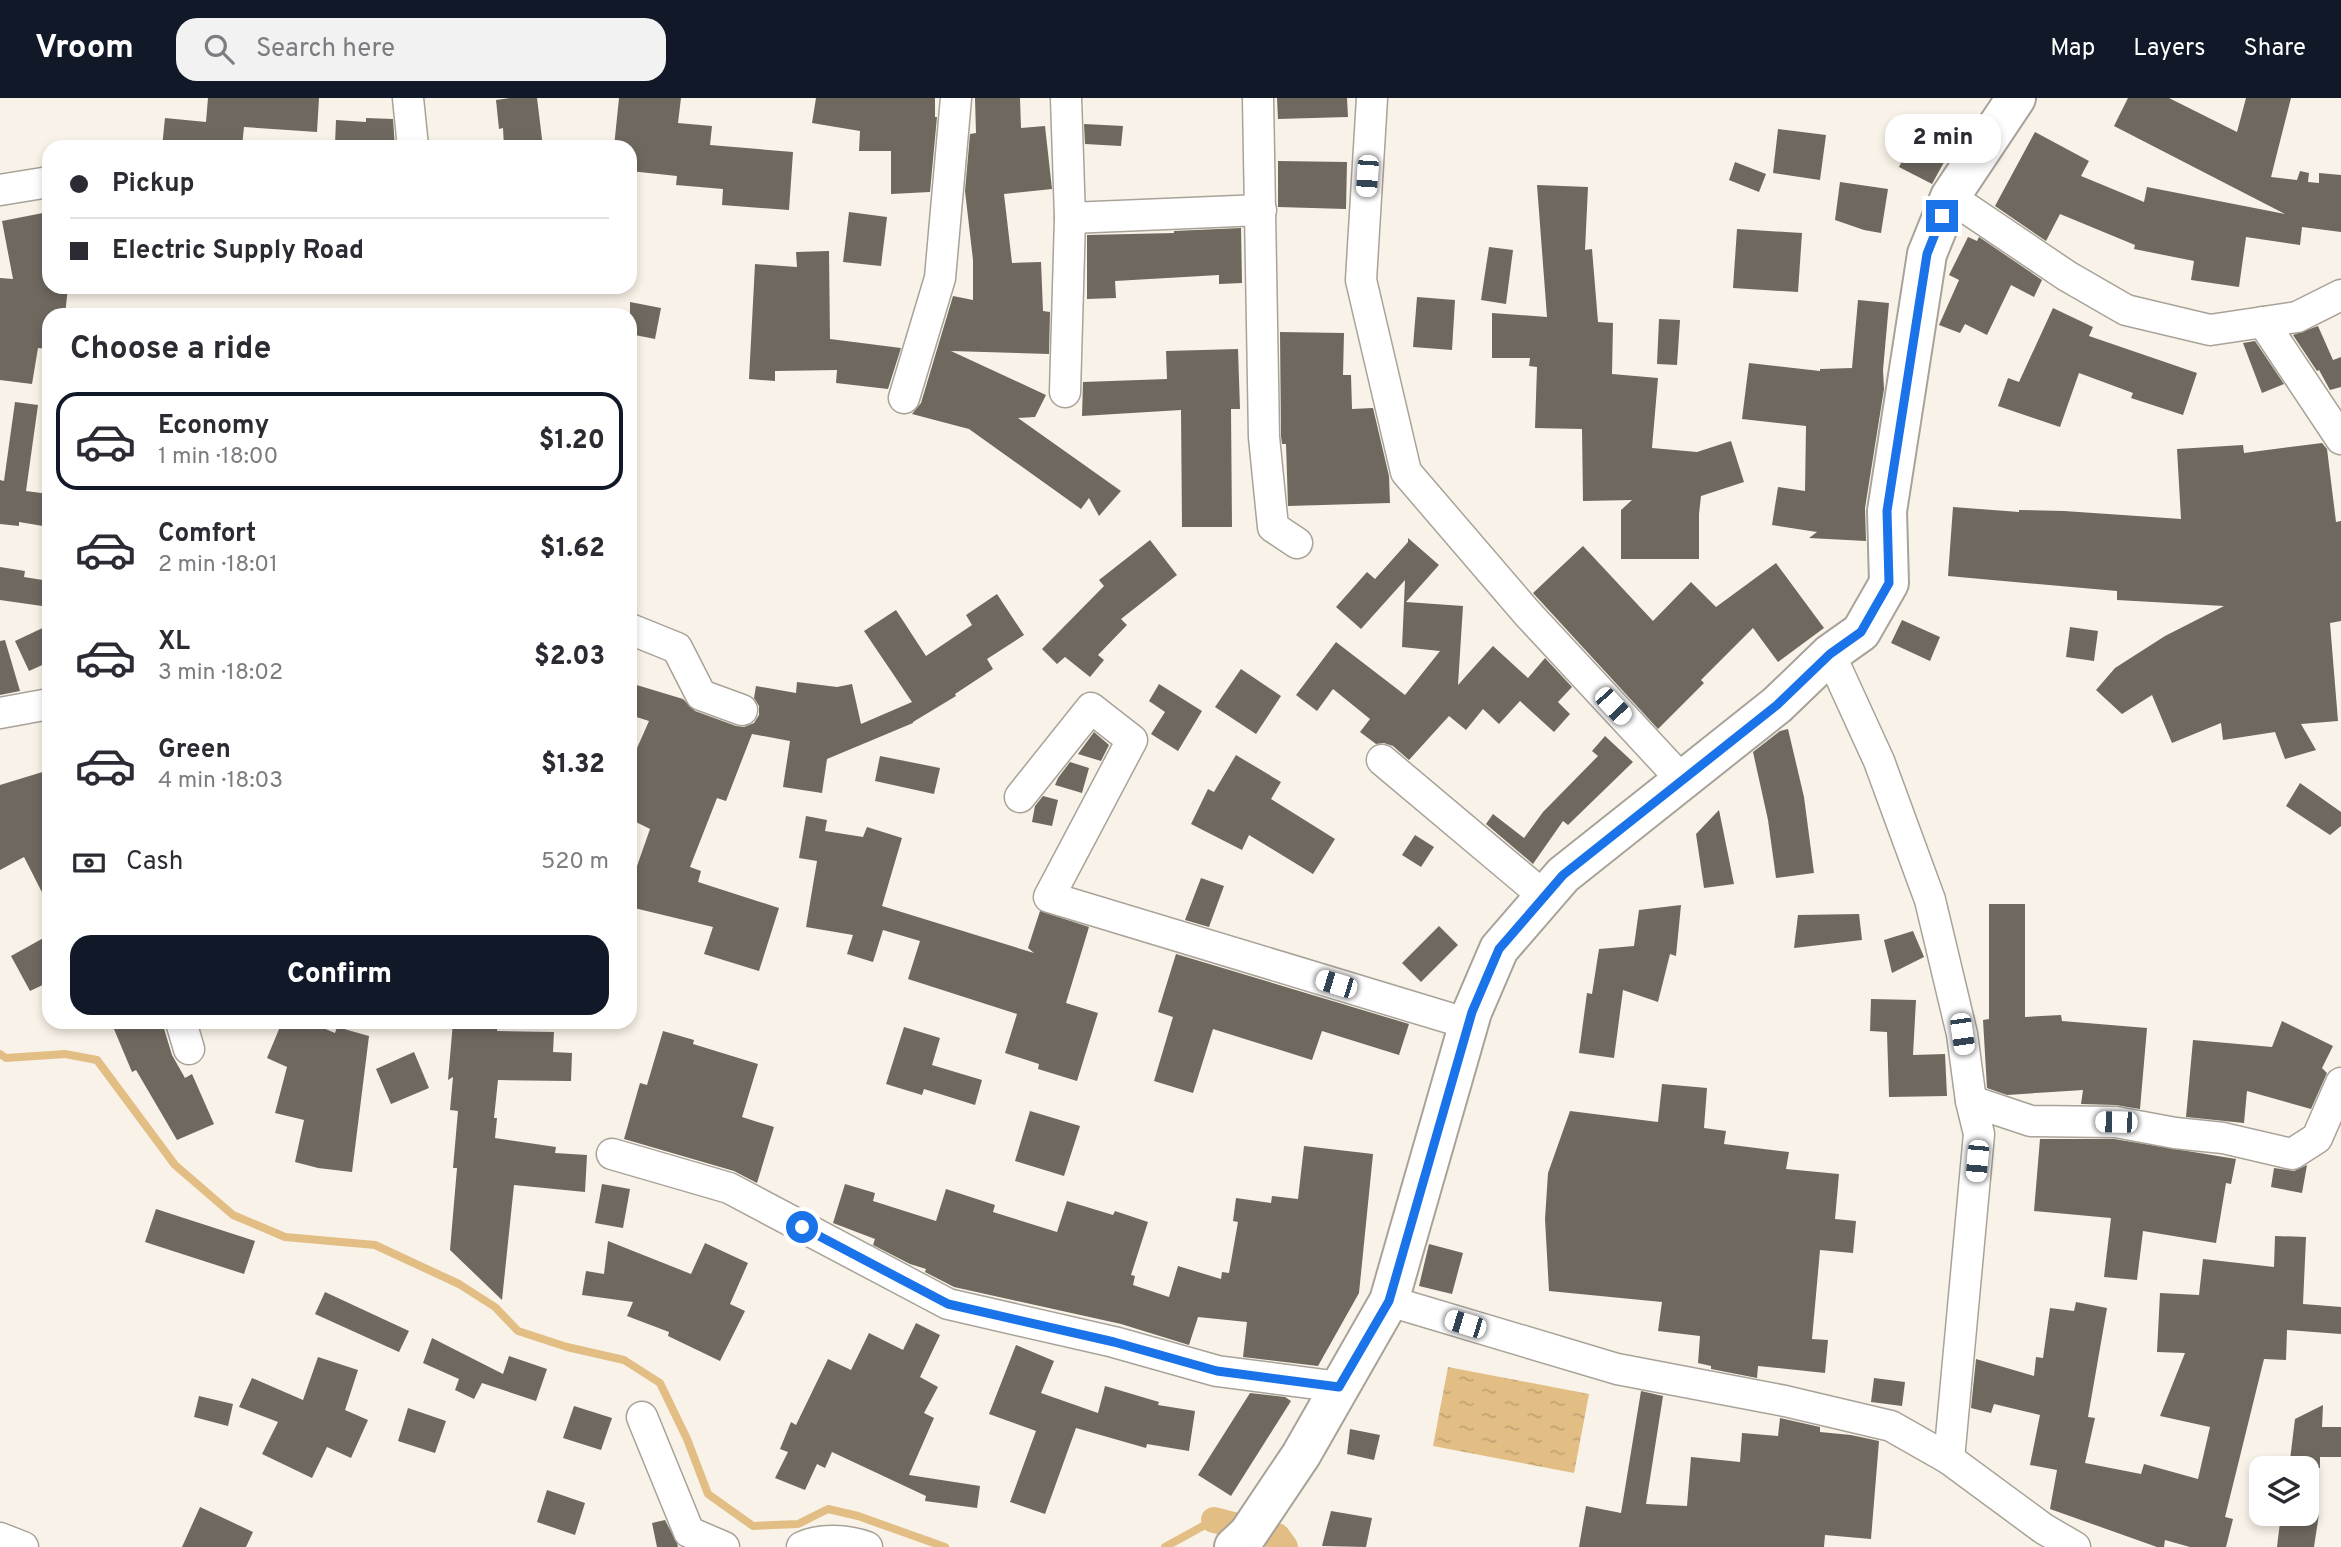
<!DOCTYPE html>
<meta charset="utf-8">
<style>
:root{--surface:#fff;--page:#f2f2f3;--text:#2b2b33;--muted:#7c7c81;--line:#e1e1e2;--accent:#111827}
body{margin:0;font-family:Overpass,sans-serif;background:var(--page);color:var(--text);height:100vh;display:flex;flex-direction:column;font-size:26px;white-space:nowrap}
*{box-sizing:border-box;margin:0}
p{font-size:23px;color:var(--muted)}
.icon{flex:none;width:38px;height:38px;fill:none;stroke:currentColor;stroke-width:2;stroke-linecap:round;stroke-linejoin:round}
.map{position:relative;flex:1;overflow:hidden}
.details{position:absolute;left:42px;top:210px;width:595px;height:721px;display:flex;flex-direction:column;background:var(--surface);border-radius:21px;box-shadow:0 4px 10px #0003}
.details>*{flex:none}
.guide{position:absolute;left:42px;top:42px;width:595px;height:154px;border-radius:21px;box-shadow:0 4px 10px #0003;display:grid;align-content:center;height:154px;padding:0 28px;background:var(--surface)}
.fabs{position:absolute;left:2249px;top:1358px;display:grid;gap:14px}
.fabs a{display:grid;place-items:center;width:70px;height:70px;border-radius:14px;background:var(--surface);box-shadow:0 4px 10px #0003;font-size:35px}
.end{position:absolute;width:32px;height:32px;margin:-16px;border:9px solid #1a73e8;background:#fff;box-shadow:0 0 0 4px #fff}
.from{border-radius:50%}
.bubble{position:absolute;height:49px;border-radius:21px;background:var(--surface);box-shadow:0 4px 10px #0003;font-size:23px;font-weight:800;line-height:49px;text-align:center}
.car{position:absolute;width:21px;height:42px;margin:-21px -10px;border-radius:9px;box-shadow:0 0 5px 2px #0007;background:linear-gradient(#fff 24%,#345 0 40%,#fff 0 76%,#345 0 86%,#fff 0)}
.guide b{display:flex;align-items:center;gap:24px;height:66px;font-size:26px}
.guide b+b{border-top:2px solid var(--line)}
.guide i{width:18px;height:18px;background:var(--text)}
ul{padding:0;list-style:none}
li{display:flex;align-items:center;gap:21px;height:98px;margin:0 14px 10px;padding:0 14px;border:4px solid transparent;border-radius:21px}
li div{flex:1}
li b{display:block;font-size:26px}
li em{font-style:normal;font-weight:800}
li.current{border-color:var(--accent)}
li>.icon{width:63px;height:63px;stroke-width:1.5}
h2{padding:0 28px;font-size:32px;line-height:84px}
.pay{display:flex;align-items:center;gap:18px;height:77px;padding:0 28px;font-size:26px}
.pay p{margin-inline-start:auto}
.action{display:flex;gap:14px;margin-top:auto;padding:14px 28px}
.action a{flex:1;height:80px;border-radius:21px;background:var(--accent);color:#fff;font-size:28px;font-weight:800;line-height:80px;text-align:center}
header{display:flex;align-items:center;gap:42px;box-sizing:border-box;height:98px;padding:0 35px;background:var(--accent);color:#fff}
header strong{font-size:33px}
nav{display:flex;gap:38px;margin-inline-start:auto;font-size:24px}
.search{width:490px;height:63px;background:var(--page);display:flex;align-items:center;gap:18px;box-sizing:border-box;padding:0 24px;border-radius:21px;color:var(--muted);font-size:26px}
.map>svg:first-child{display:block}
.water{fill:url(#water-ripples)}
.lines{fill:none;stroke-linecap:round;stroke-linejoin:round}
.stream{stroke:#e2be85;stroke-width:8}
.canal{stroke:#e2be85;stroke-width:26}
.building{fill:#6e685f}
.minor-casing{stroke:#a8a298;stroke-width:33}
.primary-casing{stroke:#a8a298;stroke-width:42}
.minor{stroke:#fff;stroke-width:30}
.primary{stroke:#fff;stroke-width:38}
.route{stroke:#1a73e8;stroke-width:9}
</style>
<header>
<strong>Vroom</strong>
<div class="search"><svg class="icon" aria-label="search" viewBox="0 0 24 24"><circle cx="10" cy="10" r="6"/><path d="M15 15l6 6"/></svg>Search here</div>
<nav><a>Map</a><a>Layers</a><a>Share</a></nav>
</header>
<div class="map">
<svg width="2341" height="1449" viewBox="0 0 2341 1449">
<defs>
<pattern id="water-ripples" width="26" height="14" patternUnits="userSpaceOnUse" patternTransform="scale(1.75)"><rect width="26" height="14" fill="#e2be85"/><path d="M2 4q2-2 4 0t4 0M15 11q2-2 4 0t4 0" fill="none" stroke="#c1a372"/></pattern>
</defs>
<rect width="100%" height="100%" fill="#f9f2e8"/>
<polygon class="water" points="1448,1269 1589,1296 1574,1375 1433,1348"/>
<g class="lines">
<g class="stream">
<polyline points="0,956 6,960 65,956 97,962 175,1067 233,1117 285,1139 375,1147 459,1186 495,1209 518,1233 567,1249 624,1262 660,1285 687,1341 708,1396 753,1428 798,1426 828,1411 858,1418 945,1449"/>
<polyline points="1165,1449 1214,1422"/>
</g>
<polyline class="canal" points="1214,1422 1277,1438 1285,1449"/>
</g>
<g class="building">
<polygon points="208,0 319,0 317,34 244,29 242,49 162,49 165,20 206,24"/>
<polygon points="510,0 537,0 543,49 504,49 503,30 499,31 496,2"/>
<polygon points="619,0 681,0 678,25 712,28 710,47 793,54 789,112 722,107 723,91 676,87 677,78 630,73 630,49 614,49"/>
<polygon points="816,0 935,0 935,19 937,19 930,94 891,96 891,53 859,53 860,33 812,25"/>
<polygon points="975,0 1020,0 1021,30 1045,28 1052,91 1004,96 1012,165 1041,164 1043,213 1050,214 1049,256 951,253 1046,297 1035,319 1018,320 1121,393 1099,418 1089,400 1081,411 969,331 912,316 921,305 953,198 973,202 973,162 965,93 970,36 976,35"/>
<polygon points="1277,0 1347,0 1348,19 1278,21"/>
<polygon points="2128,0 2169,0 2237,34 2246,0 2291,0 2271,79 2297,82 2300,73 2309,75 2308,84 2319,85 2319,75 2341,77 2341,134 2302,129 2300,147 2246,139 2239,189 2191,182 2194,163 2134,151 2135,147 2060,116 2046,143 1995,108 2035,34 2089,63 2081,78 2144,104 2147,89 2285,116 2114,28"/>
<polygon points="366,20 393,21 395,49 335,46 336,22 366,24"/>
<polygon points="1084,26 1123,28 1121,48 1085,46"/>
<polygon points="1778,31 1826,37 1820,82 1773,75"/>
<polygon points="1914,39 1948,57 1932,86 1899,69"/>
<polygon points="1278,63 1347,64 1346,111 1278,109"/>
<polygon points="1735,64 1766,76 1759,94 1729,82"/>
<polygon points="1840,84 1888,91 1881,135 1864,132 1835,122"/>
<polygon points="1537,87 1588,89 1585,152 1592,151 1598,224 1613,225 1612,276 1658,280 1652,350 1697,354 1731,343 1744,384 1701,398 1699,416 1699,461 1621,461 1621,412 1632,402 1583,403 1582,331 1535,330 1537,269 1529,268 1530,260 1492,260 1492,215 1547,219"/>
<polygon points="849,114 887,119 881,168 843,164"/>
<polygon points="43,115 49,145 49,189 68,189 65,217 49,217 49,251 38,250 32,286 0,282 0,180 13,181 2,123"/>
<polygon points="1241,130 1242,185 1219,186 1219,177 1115,183 1116,200 1087,201 1087,137 1174,135 1174,133"/>
<polygon points="1737,131 1802,135 1798,194 1733,190"/>
<polygon points="1968,139 1977,143 1979,139 2042,182 2034,199 2011,187 1987,237 1965,226 1960,235 1939,227 1959,182 1949,177"/>
<polygon points="1489,149 1513,152 1506,206 1481,202"/>
<polygon points="829,153 830,241 901,250 888,291 836,285 837,272 775,273 775,283 749,281 755,166 797,169 796,154"/>
<polygon points="1417,199 1455,202 1452,252 1413,249"/>
<polygon points="1858,202 1889,205 1883,272 1884,291 1865,410 1866,443 1809,440 1817,434 1772,427 1778,389 1805,393 1806,328 1742,321 1749,265 1820,273 1820,271 1852,270"/>
<polygon points="630,204 661,210 655,241 630,236"/>
<polygon points="2053,210 2093,229 2089,238 2197,275 2183,317 2131,300 2133,295 2079,275 2060,329 1998,308 2008,280 2019,284"/>
<polygon points="1659,221 1680,222 1677,267 1657,266"/>
<polygon points="2318,228 2333,262 2341,259 2341,289 2330,292 2319,272 2317,273 2293,237"/>
<polygon points="1280,234 1344,235 1343,277 1351,277 1352,311 1373,310 1389,378 1390,405 1288,408 1286,346 1282,346 1281,338"/>
<polygon points="2255,243 2284,286 2262,295 2243,245"/>
<polygon points="1238,251 1240,311 1231,311 1232,429 1182,429 1181,312 1082,318 1083,284 1167,281 1166,253"/>
<polygon points="15,304 38,307 26,393 49,396 49,429 19,424 19,428 0,426 0,382 4,383"/>
<polygon points="2322,345 2327,351 2336,424 2341,423 2341,523 2330,525 2338,623 2301,626 2316,652 2285,661 2275,634 2223,642 2221,625 2172,645 2152,597 2122,616 2096,592 2115,570 2165,538 2224,508 2117,502 2117,493 1948,478 1953,409 2019,414 2019,412 2064,413 2181,421 2177,351 2243,347 2244,355"/>
<polygon points="1408,440 1439,467 1406,504 1463,508 1458,587 1493,548 1528,580 1545,560 1572,589 1558,604 1570,616 1554,634 1520,603 1499,626 1483,611 1466,632 1449,618 1409,662 1393,648 1384,645 1376,646 1360,634 1370,621 1333,591 1317,613 1296,597 1336,544 1405,597 1440,553 1402,549 1405,482 1361,531 1336,509 1367,474 1375,481 1408,444"/>
<polygon points="1150,442 1177,477 1121,521 1127,527 1098,557 1104,562 1090,579 1065,559 1057,566 1042,551 1104,488 1099,482"/>
<polygon points="1583,448 1653,523 1691,484 1716,509 1776,465 1824,530 1778,564 1753,530 1701,582 1704,585 1658,631 1533,495"/>
<polygon points="0,469 25,473 24,479 49,483 49,509 0,502"/>
<polygon points="997,496 1024,537 987,561 993,571 955,596 956,598 913,624 913,625 827,661 822,695 783,689 790,643 752,636 726,703 717,700 690,769 701,773 698,784 779,810 759,873 704,856 713,829 630,809 630,788 650,731 630,721 630,666 649,623 630,617 630,585 683,601 695,613 736,628 744,629 754,625 759,617 759,608 754,600 756,588 796,595 797,584 837,589 852,586 861,626 912,604 864,533 896,512 926,558 972,527 966,517"/>
<polygon points="1902,522 1940,539 1930,563 1891,545"/>
<polygon points="49,527 49,564 29,573 15,543"/>
<polygon points="2070,529 2098,533 2094,563 2066,559"/>
<polygon points="5,542 20,593 0,597 0,543"/>
<polygon points="1241,571 1281,598 1256,636 1215,609"/>
<polygon points="1159,586 1202,613 1178,653 1151,636 1165,614 1149,603"/>
<polygon points="1788,631 1804,699 1814,775 1776,780 1768,722 1753,654 1780,633"/>
<polygon points="1094,634 1109,647 1101,663 1078,656"/>
<polygon points="1605,638 1633,664 1568,727 1563,723 1533,766 1486,726 1493,716 1524,740 1543,714 1598,658 1592,653"/>
<polygon points="1236,657 1281,684 1271,701 1335,741 1313,776 1249,737 1242,752 1191,726 1208,691 1214,694"/>
<polygon points="880,658 940,670 934,696 875,683"/>
<polygon points="1070,664 1089,670 1082,695 1055,687 1058,680"/>
<polygon points="49,672 49,808 24,759 0,772 0,687"/>
<polygon points="2300,685 2341,714 2341,728 2330,737 2286,708"/>
<polygon points="1043,698 1058,702 1052,728 1032,724 1035,708"/>
<polygon points="1719,712 1734,786 1704,790 1696,736"/>
<polygon points="806,718 827,722 825,733 863,739 867,729 902,740 882,808 1034,855 1028,850 1040,813 1089,829 1066,905 1098,915 1077,983 1038,971 1039,966 1005,955 1017,916 908,881 920,843 883,832 873,864 847,856 853,837 806,829 817,763 799,760"/>
<polygon points="1415,737 1434,749 1421,769 1402,757"/>
<polygon points="1201,780 1224,788 1209,829 1185,822"/>
<polygon points="1989,806 2025,806 2025,919 2061,917 2062,923 2147,930 2140,1011 2116,1007 2081,1006 2083,992 2007,997 1987,990 1983,922 1989,921"/>
<polygon points="1681,807 1676,858 1670,856 1658,904 1623,892 1614,960 1579,955 1587,895 1592,896 1599,851 1634,848 1639,812"/>
<polygon points="1859,816 1862,842 1794,850 1798,817"/>
<polygon points="1439,828 1458,847 1421,884 1402,865"/>
<polygon points="1913,833 1924,859 1892,875 1884,842"/>
<polygon points="49,837 49,884 30,893 11,858"/>
<polygon points="1176,856 1409,926 1399,957 1322,933 1312,962 1213,931 1193,995 1154,983 1173,919 1158,914"/>
<polygon points="1871,901 1916,902 1913,957 1945,956 1947,998 1889,999 1887,934 1870,933"/>
<polygon points="2282,923 2333,948 2322,970 2327,975 2311,1011 2247,993 2244,1025 2186,1019 2193,942 2272,949"/>
<polygon points="111,924 162,924 172,957 185,980 192,976 214,1026 177,1042 136,972 132,974"/>
<polygon points="282,924 309,924 335,935 337,929 369,938 352,1074 318,1070 295,1064 304,1022 275,1015 287,969 267,960"/>
<polygon points="453,924 498,924 497,933 554,934 553,954 572,955 571,983 498,982 494,1020 497,1020 495,1040 556,1049 555,1055 587,1057 585,1094 514,1087 502,1202 450,1152 457,1070 453,1070 458,1013 450,1012 453,979 448,982"/>
<polygon points="904,929 940,940 932,967 982,982 975,1007 924,991 922,997 886,986"/>
<polygon points="663,933 694,942 693,946 758,966 742,1019 774,1029 757,1085 734,1073 624,1041 640,985 647,987"/>
<polygon points="414,954 429,990 391,1006 376,971"/>
<polygon points="1662,986 1707,990 1704,1030 1726,1033 1724,1046 1789,1054 1786,1071 1839,1076 1835,1121 1856,1123 1853,1155 1820,1152 1812,1241 1828,1242 1825,1275 1758,1268 1757,1280 1711,1271 1711,1268 1698,1265 1700,1238 1658,1233 1662,1204 1549,1193 1545,1121 1548,1075 1570,1013 1658,1024"/>
<polygon points="1030,1013 1080,1028 1064,1078 1015,1063"/>
<polygon points="2040,1041 2114,1041 2236,1061 2231,1086 2226,1085 2216,1145 2143,1133 2137,1182 2104,1179 2111,1120 2034,1113"/>
<polygon points="1304,1048 1373,1056 1359,1195 1318,1268 1243,1259 1247,1224 1198,1219 1189,1247 1121,1226 954,1189 925,1174 926,1171 910,1166 873,1147 875,1141 833,1125 845,1086 875,1095 873,1103 936,1123 946,1091 995,1107 993,1114 1057,1134 1067,1103 1113,1117 1115,1113 1148,1124 1131,1177 1135,1178 1133,1187 1169,1199 1178,1168 1221,1181 1222,1174 1229,1175 1238,1124 1233,1123 1236,1100 1271,1105 1272,1098 1298,1101"/>
<polygon points="2307,1067 2302,1095 2271,1089 2274,1070 2294,1073"/>
<polygon points="602,1086 630,1091 623,1130 595,1125"/>
<polygon points="156,1111 255,1143 244,1176 145,1144"/>
<polygon points="2275,1138 2306,1139 2303,1206 2341,1209 2341,1236 2287,1232 2286,1262 2264,1261 2225,1419 2233,1421 2226,1449 2190,1449 2165,1442 2164,1449 2157,1449 2050,1411 2057,1372 2030,1367 2040,1317 1994,1306 1991,1315 1971,1310 1976,1261 2034,1278 2036,1259 2043,1260 2050,1210 2074,1213 2076,1204 2107,1210 2088,1319 2095,1320 2085,1365 2141,1376 2144,1366 2198,1381 2210,1329 2160,1318 2185,1255 2157,1254 2160,1195 2199,1197 2203,1161 2274,1169"/>
<polygon points="608,1143 691,1176 705,1145 748,1165 730,1206 745,1213 720,1263 668,1238 669,1234 627,1218 633,1204 582,1197 586,1173 604,1176"/>
<polygon points="1429,1146 1463,1155 1452,1196 1419,1188"/>
<polygon points="325,1194 409,1233 399,1254 315,1216"/>
<polygon points="916,1225 940,1237 920,1279 938,1289 924,1315 934,1320 909,1377 980,1388 977,1410 925,1403 926,1398 832,1354 825,1370 817,1366 805,1392 775,1380 788,1354 780,1351 791,1324 796,1327 828,1261 851,1272 869,1235 903,1252"/>
<polygon points="432,1240 503,1276 509,1258 547,1271 536,1303 482,1285 474,1301 455,1292 459,1281 423,1265"/>
<polygon points="1016,1247 1054,1263 1041,1295 1098,1315 1105,1288 1159,1304 1158,1307 1195,1313 1189,1353 1147,1346 1146,1350 1076,1330 1045,1416 1010,1404 1036,1333 989,1316"/>
<polygon points="318,1259 358,1272 345,1312 368,1322 351,1360 327,1349 312,1380 262,1356 278,1324 239,1309 252,1280 303,1302"/>
<polygon points="1874,1280 1905,1284 1902,1308 1871,1304"/>
<polygon points="1641,1293 1663,1298 1646,1406 1687,1408 1691,1359 1740,1364 1742,1335 1778,1338 1780,1320 1820,1329 1820,1334 1851,1337 1879,1343 1871,1441 1825,1437 1824,1449 1579,1449 1586,1408 1621,1415"/>
<polygon points="1250,1295 1285,1299 1291,1303 1231,1398 1198,1377"/>
<polygon points="199,1298 233,1306 228,1328 194,1319"/>
<polygon points="2323,1307 2322,1329 2341,1329 2341,1359 2320,1359 2320,1370 2289,1370 2295,1321"/>
<polygon points="574,1308 612,1320 601,1352 563,1340"/>
<polygon points="408,1310 446,1323 435,1355 398,1343"/>
<polygon points="1350,1331 1380,1337 1374,1362 1347,1356"/>
<polygon points="547,1392 585,1405 575,1437 537,1424"/>
<polygon points="200,1409 253,1434 246,1449 182,1449"/>
<polygon points="1331,1413 1372,1420 1366,1449 1322,1448"/>
<polygon points="2281,1416 2319,1416 2314,1449 2277,1449"/>
<polygon points="665,1422 677,1445 678,1449 657,1449 652,1425"/>
</g>
<g class="lines">
<defs>
<g id="minor">
<polyline points="408,0 413,49"/>
<polyline points="1258,0 1264,339 1273,429 1297,445"/>
<polyline points="1372,0 1361,182 1406,374 1527,515 1682,682"/>
<polyline points="0,92 49,84"/>
<polyline points="1950,99 2067,178 2126,212 2210,232 2297,219 2341,197"/>
<polyline points="1070,120 1261,112"/>
<polyline points="2263,224 2341,341"/>
<polyline points="1065,294 1070,120 1066,0"/>
<polyline points="904,300 940,180 956,0"/>
<polyline points="630,531 677,550 701,597 742,612"/>
<polyline points="1830,556 1879,663 1930,802 1962,936 1971,1003 1979,1036 1949,1361"/>
<polyline points="0,615 49,606"/>
<polyline points="1382,662 1545,799"/>
<polyline points="1020,699 1091,610 1132,642 1049,799 1469,926"/>
<polyline points="181,924 189,951"/>
<polyline points="1971,1003 2031,1023 2116,1024 2175,1035 2223,1040 2292,1056 2317,1040 2341,985"/>
<polyline points="612,1056 729,1090 948,1206 1114,1244 1217,1273 1340,1289"/>
<polyline points="1389,1203 1617,1271 1785,1303 1891,1328 1949,1361 2044,1431 2075,1449"/>
<polyline points="642,1319 689,1434 724,1449"/>
<polyline points="0,1440 23,1449"/>
<path d="M802,1449C820,1440 848,1442 867,1449"/>
</g>
<polyline id="primary" points="1234,1449 1248,1436 1301,1357 1389,1203 1472,914 1499,851 1563,777 1777,607 1830,556 1861,534 1889,485 1887,413 1927,156 1950,99 2016,0"/>
</defs>
<use href="#minor" class="minor-casing"/>
<use href="#primary" class="primary-casing"/>
<use href="#minor" class="minor"/>
<use href="#primary" class="primary"/>
</g>
<g class="lines">
<polyline class="route" points="802,1129 948,1206 1114,1244 1217,1273 1339,1289 1389,1203 1472,914 1499,851 1563,777 1777,607 1830,556 1861,534 1889,485 1887,413 1927,156 1942,118"/>
</g>
</svg>
<div class="fabs">
<a><svg class="icon" aria-label="layers" viewBox="0 0 24 24"><path d="M12 4l9 5-9 5-9-5zM3 14l9 5 9-5"/></svg></a>
</div>
<i class="end from" style="left:802px;top:1129px"></i>
<i class="end" style="left:1942px;top:118px"></i>
<div class="bubble" style="left:1885px;top:16px;width:116px">2 min</div>
<i class="car" style="left:1367px;top:78px;rotate:184deg"></i>
<i class="car" style="left:1613px;top:608px;rotate:137deg"></i>
<i class="car" style="left:1336px;top:886px;rotate:287deg"></i>
<i class="car" style="left:1962px;top:936px;rotate:172deg"></i>
<i class="car" style="left:2116px;top:1024px;rotate:271deg"></i>
<i class="car" style="left:1977px;top:1063px;rotate:185deg"></i>
<i class="car" style="left:1465px;top:1226px;rotate:287deg"></i>
<div class="guide">
<b><i class="from"></i>Pickup</b>
<b><i></i>Electric Supply Road</b>
</div>
<section class="details">
<h2>Choose a ride</h2>
<ul>
<li class="current"><svg class="icon" aria-label="car" viewBox="0 0 24 24"><path d="M5 17H2v-5l4-1 3-4h7l3 4 3 1v5h-3M9 17h6M6 11h13"/><circle cx="7" cy="17" r="2"/><circle cx="17" cy="17" r="2"/></svg><div><b>Economy</b><p>1 min · 18:00</p></div><em>$1.20</em></li>
<li><svg class="icon" aria-label="car" viewBox="0 0 24 24"><path d="M5 17H2v-5l4-1 3-4h7l3 4 3 1v5h-3M9 17h6M6 11h13"/><circle cx="7" cy="17" r="2"/><circle cx="17" cy="17" r="2"/></svg><div><b>Comfort</b><p>2 min · 18:01</p></div><em>$1.62</em></li>
<li><svg class="icon" aria-label="car" viewBox="0 0 24 24"><path d="M5 17H2v-5l4-1 3-4h7l3 4 3 1v5h-3M9 17h6M6 11h13"/><circle cx="7" cy="17" r="2"/><circle cx="17" cy="17" r="2"/></svg><div><b>XL</b><p>3 min · 18:02</p></div><em>$2.03</em></li>
<li><svg class="icon" aria-label="car" viewBox="0 0 24 24"><path d="M5 17H2v-5l4-1 3-4h7l3 4 3 1v5h-3M9 17h6M6 11h13"/><circle cx="7" cy="17" r="2"/><circle cx="17" cy="17" r="2"/></svg><div><b>Green</b><p>4 min · 18:03</p></div><em>$1.32</em></li>
</ul>
<div class="pay"><svg class="icon" aria-label="cash" viewBox="0 0 24 24"><path d="M3 7h18v10H3z"/><circle cx="12" cy="12" r="2"/></svg>Cash<p>520 m</p></div>
<div class="action"><a>Confirm</a></div>
</section>
</div>
